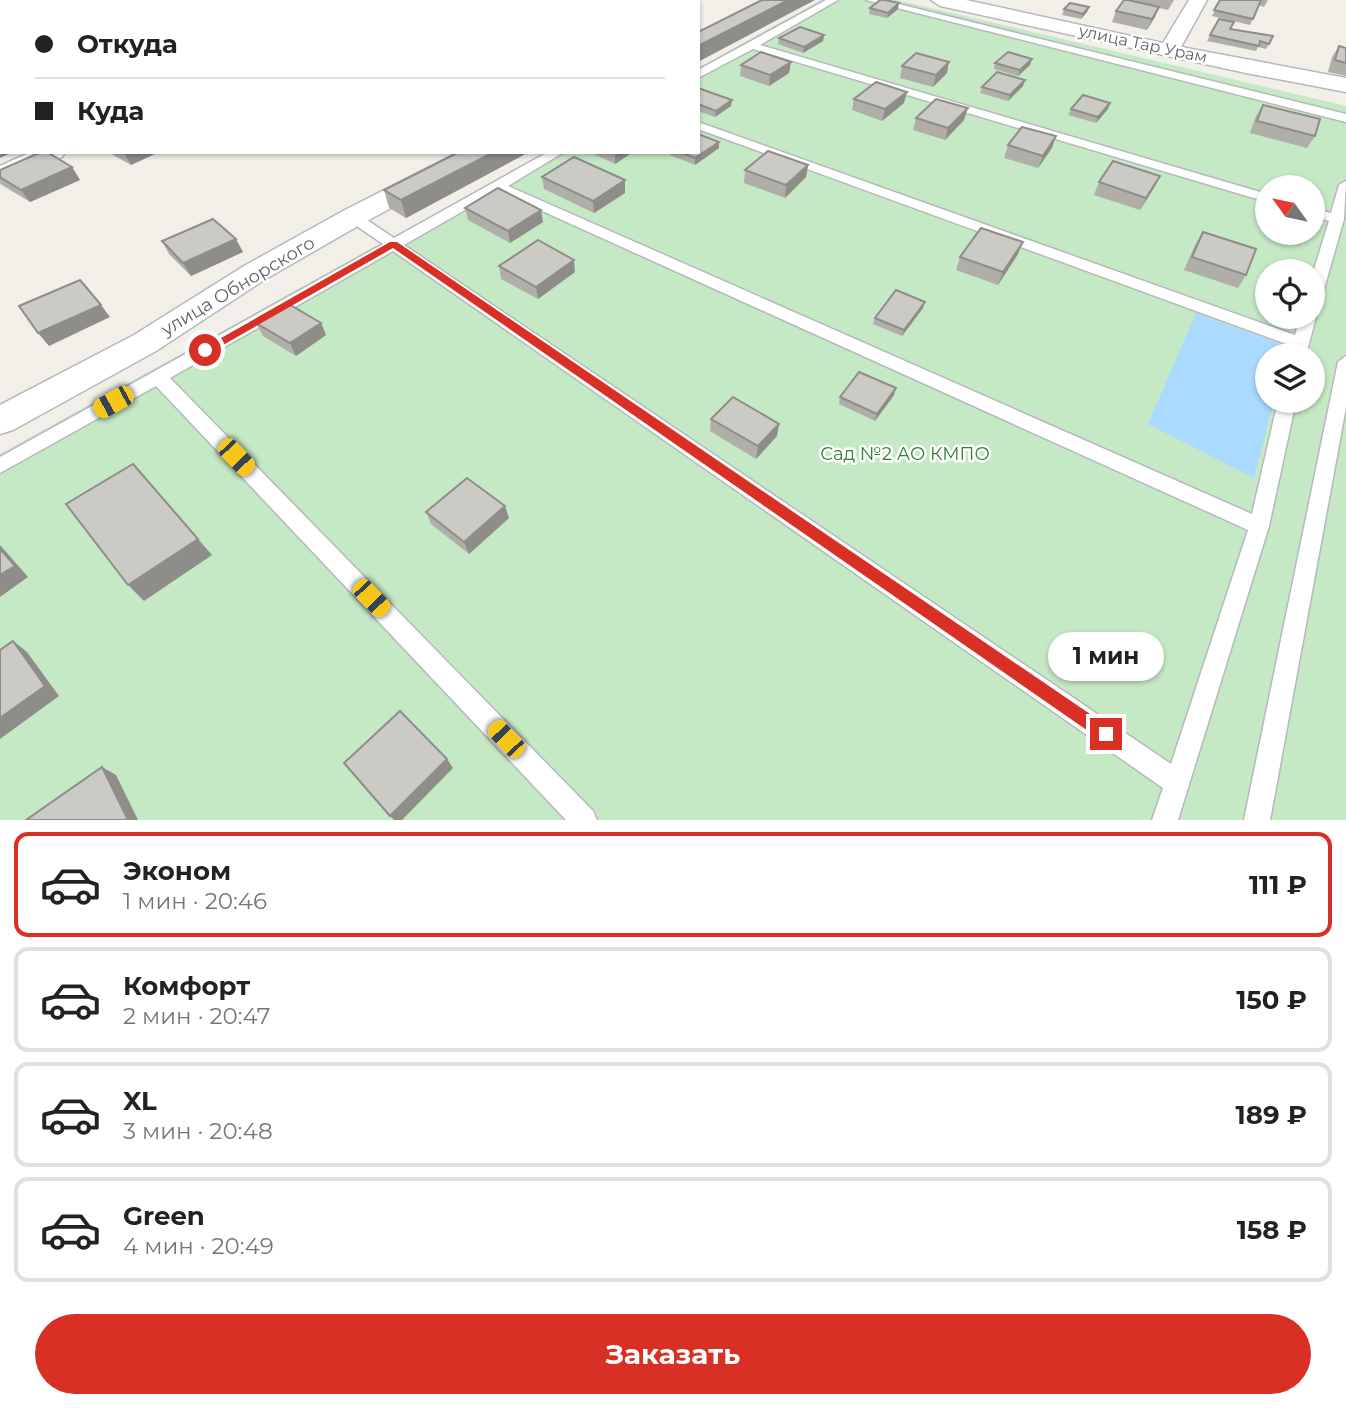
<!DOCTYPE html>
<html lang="ru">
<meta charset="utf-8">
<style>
:root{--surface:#fff;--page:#f6f6f6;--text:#222;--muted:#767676;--line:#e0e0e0;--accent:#d93025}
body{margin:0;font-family:Montserrat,sans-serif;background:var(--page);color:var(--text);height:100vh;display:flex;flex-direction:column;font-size:26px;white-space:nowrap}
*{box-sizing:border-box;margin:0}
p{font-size:23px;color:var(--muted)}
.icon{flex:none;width:38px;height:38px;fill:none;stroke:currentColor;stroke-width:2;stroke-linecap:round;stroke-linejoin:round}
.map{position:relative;height:820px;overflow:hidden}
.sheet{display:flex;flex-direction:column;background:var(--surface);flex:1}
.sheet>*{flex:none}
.banner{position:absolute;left:0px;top:0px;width:700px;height:154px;box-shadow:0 2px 5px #0004;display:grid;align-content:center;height:154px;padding:0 35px;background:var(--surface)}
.needle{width:46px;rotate:303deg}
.fabs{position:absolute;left:1255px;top:175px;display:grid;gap:14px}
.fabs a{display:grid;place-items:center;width:70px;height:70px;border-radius:50%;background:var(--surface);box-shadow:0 2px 5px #0004;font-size:35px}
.end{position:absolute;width:32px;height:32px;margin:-16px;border:9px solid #d93025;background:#fff;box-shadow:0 0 0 4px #fff}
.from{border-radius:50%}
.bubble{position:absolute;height:49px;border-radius:24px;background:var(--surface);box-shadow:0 2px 5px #0004;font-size:23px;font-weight:700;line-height:49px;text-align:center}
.car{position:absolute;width:21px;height:42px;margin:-21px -10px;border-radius:9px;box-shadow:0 0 5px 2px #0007;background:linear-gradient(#f5c518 24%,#345 0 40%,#f5c518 0 76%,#345 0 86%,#f5c518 0)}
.banner b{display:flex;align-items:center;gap:24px;height:66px;font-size:26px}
.banner b+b{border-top:2px solid var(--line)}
.banner i{width:18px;height:18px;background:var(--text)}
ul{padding:12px 0 0;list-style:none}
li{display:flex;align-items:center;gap:21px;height:105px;margin:0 14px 10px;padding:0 21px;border:4px solid var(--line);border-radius:14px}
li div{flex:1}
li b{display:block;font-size:26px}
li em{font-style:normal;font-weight:700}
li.current{border-color:var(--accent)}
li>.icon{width:63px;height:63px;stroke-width:1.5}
.action{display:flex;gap:14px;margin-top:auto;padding:14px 35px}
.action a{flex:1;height:80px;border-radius:42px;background:var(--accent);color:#fff;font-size:28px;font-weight:700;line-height:80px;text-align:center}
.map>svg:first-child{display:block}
.green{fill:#c5e8c5;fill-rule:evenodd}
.water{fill:#aadaff}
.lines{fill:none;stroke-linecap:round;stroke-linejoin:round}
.service-casing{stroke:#b5b8bc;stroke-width:3}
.minor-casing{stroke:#b5b8bc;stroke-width:3}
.service{fill:#fff;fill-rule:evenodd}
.minor{fill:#fff;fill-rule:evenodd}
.wall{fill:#afaea9}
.shaded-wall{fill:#8f8d8a}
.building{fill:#cccac5;stroke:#8f8d8a;stroke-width:2}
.route{fill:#d93025}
.labels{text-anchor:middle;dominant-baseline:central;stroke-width:5;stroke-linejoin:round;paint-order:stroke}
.far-street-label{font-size:16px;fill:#5f6368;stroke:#fff}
.street-label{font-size:18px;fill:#5f6368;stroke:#fff}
.park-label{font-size:18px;fill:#348238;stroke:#fff}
</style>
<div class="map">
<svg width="1346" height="820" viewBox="0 0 1346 820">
<rect width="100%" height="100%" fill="#f1efe8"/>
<path class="green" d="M821,0H897L1346,106V820H0V454L546,152H698V68ZM1267,187H1312V233H1267ZM1267,271H1312V317H1267ZM1267,355H1312V401H1267Z"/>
<polygon class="water" points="1196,313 1288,347 1286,355 1267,355 1267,401 1274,401 1254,478 1148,424"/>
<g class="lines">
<defs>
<g id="service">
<polygon points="471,0 481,0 470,2"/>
<polygon points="826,0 838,0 760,45 1267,194 1267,202 753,49 698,78 698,70"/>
<polygon points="866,0 882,0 1346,114 1346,122"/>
<polygon points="698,122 1295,335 1300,317 1312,317 1314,313 1316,317 1306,355 1290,355 1292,346 698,129"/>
<path d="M548,152H564L508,186L1252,514L1278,401H1296L1269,526L1178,820H1152L1163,788L393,251L170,378L593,811L597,820H566L156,386L0,473V457L383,244L348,220V214H358L394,238ZM498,191L1248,530L1171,764L404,245Z"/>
<polygon points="1346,181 1344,219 1320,303 1312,308 1312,276 1329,221 1312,216 1312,208 1331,213 1339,185"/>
<polygon points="1346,356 1346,407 1270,820 1244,820 1338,362"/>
</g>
<g id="minor">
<polygon points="0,0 9,0 10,2 2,2 2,10"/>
<polygon points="153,0 175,0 152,2"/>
<polygon points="398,0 418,0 397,2"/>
<polygon points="931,0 966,0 1163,43 1189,0 1207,0 1181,47 1346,78 1346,92 1246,73 940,6"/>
<rect x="0" y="51" width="2" height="12"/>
<polygon points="31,152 65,152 62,157 0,183 0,166"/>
<polygon points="459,152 490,152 487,157 363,223 264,280 156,351 13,430 0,434 0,405 134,335 244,266 343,211"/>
</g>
</defs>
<use href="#service" class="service-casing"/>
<use href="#minor" class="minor-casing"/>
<use href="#service" class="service"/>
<use href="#minor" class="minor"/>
</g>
<g class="wall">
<polygon points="178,0 235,0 236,2 179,2"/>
<rect x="620" y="0" width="48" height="2"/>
<polygon points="1135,0 1174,0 1168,10 1159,8 1147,30 1112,22 1116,11 1135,1"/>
<polygon points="1220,0 1268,0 1264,7 1259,5 1250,25 1212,16"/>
<polygon points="870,8 898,9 887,18 869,14"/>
<polygon points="1064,9 1087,12 1081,19 1062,15"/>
<polygon points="1219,19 1230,29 1273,36 1266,49 1258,47 1256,51 1207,41"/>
<polygon points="824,35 823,41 803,53 778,44 779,38"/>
<polygon points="1339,46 1346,48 1346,76 1328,72 1332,57"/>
<polygon points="791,62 789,73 769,86 740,76 741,65"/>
<polygon points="995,63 1030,65 1018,76 994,69"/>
<polygon points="902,66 947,73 933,87 900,78"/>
<polygon points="1023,86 1008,101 980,93 982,87"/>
<polygon points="698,88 731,106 715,117 698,111"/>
<polygon points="854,99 904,103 882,121 852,110"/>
<polygon points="1110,103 1108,109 1096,123 1068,115 1071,109"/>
<polygon points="1263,105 1315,136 1307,148 1250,133 1256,116"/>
<polygon points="916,118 964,120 945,140 913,130"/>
<polygon points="719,142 719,148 695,165 670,155 670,152 698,152"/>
<polygon points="1008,145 1052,148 1038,168 1004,158"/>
<polygon points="108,152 159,152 131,165"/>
<polygon points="459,152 529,152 406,218 389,208 384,190"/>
<polygon points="589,152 633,152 615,164"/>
<polygon points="808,165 806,177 785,198 744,183 745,170"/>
<polygon points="72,167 80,180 30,202 2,185 0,182 0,170"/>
<polygon points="1160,176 1140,210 1094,195 1099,182"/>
<polygon points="542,177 625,180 625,193 594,213 544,189"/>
<polygon points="465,208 543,222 510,243 468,220"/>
<polygon points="1203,232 1246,275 1238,288 1184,270 1195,245"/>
<polygon points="162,241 243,252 191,276 169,254"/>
<polygon points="1018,254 998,285 956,270 960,257"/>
<polygon points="499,266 575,272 538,299 501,279"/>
<polygon points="923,308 902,336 873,324 875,318"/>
<polygon points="256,323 321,323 326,335 296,356 263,336"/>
<polygon points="894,395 875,421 839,404 840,397"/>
<polygon points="711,419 777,436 756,459 710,431"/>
<polygon points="426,512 509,518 469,554 431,524"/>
</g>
<g class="shaded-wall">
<polygon points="98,0 118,0 119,2 93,2"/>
<polygon points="213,0 235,0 236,2 208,2"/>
<polygon points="563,0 571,0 571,2 558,2"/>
<polygon points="652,0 668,0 668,2 647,2"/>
<polygon points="788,0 815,0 698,62 698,46"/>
<polygon points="899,3 898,9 887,18 888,13"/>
<polygon points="1089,7 1087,12 1081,19 1083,14"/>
<polygon points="1159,7 1155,17 1147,30 1152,19"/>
<polygon points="824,35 823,41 803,53 804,47"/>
<polygon points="1032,59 1030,65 1018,76 1020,70"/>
<polygon points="791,62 789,73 769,86 770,75"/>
<polygon points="949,62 947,73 933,87 936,75"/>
<polygon points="1025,80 1023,86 1008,101 1010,95"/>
<polygon points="907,92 904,103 882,121 885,109"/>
<polygon points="732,100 731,106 715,117 716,111"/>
<polygon points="1110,103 1108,109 1096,123 1098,117"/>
<polygon points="968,108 964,120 945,140 948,128"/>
<polygon points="1056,136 1052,148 1038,168 1043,156"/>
<polygon points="2,141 2,152 13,152 0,158 0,142"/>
<polygon points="719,142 719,148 695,165 695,158"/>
<polygon points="125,152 159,152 131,165 124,153"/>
<polygon points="494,152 529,152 406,218 401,200"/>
<polygon points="615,152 633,152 615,164"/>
<polygon points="808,165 806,177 785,198 786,185"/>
<polygon points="72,167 80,180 30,202 21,190"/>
<polygon points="1160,176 1154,188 1140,210 1146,198"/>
<polygon points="625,180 625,193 594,213 593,201"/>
<polygon points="541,210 543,222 510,243 508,231"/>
<polygon points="236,239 243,252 191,276 183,263"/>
<polygon points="1023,242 1018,254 998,285 1003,272"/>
<polygon points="574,260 575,272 538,299 536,287"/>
<polygon points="925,302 923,308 902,336 904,330"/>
<polygon points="101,305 110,317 49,346 38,333"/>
<polygon points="321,323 326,335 296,356 290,343"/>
<polygon points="896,388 894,395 875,421 877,414"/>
<polygon points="779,424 777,436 756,459 758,446"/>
<polygon points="505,506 509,518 469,554 464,542"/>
<polygon points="198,539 212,555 144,601 128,585"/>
<polygon points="0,545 28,577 0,597"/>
<polygon points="13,641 27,652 59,696 0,739 0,718"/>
<polygon points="447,759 453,768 402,820 394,820 390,816"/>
<polygon points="102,767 116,775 138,820 128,820"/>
</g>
<g class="building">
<polygon points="66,0 98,0 93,2 70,2"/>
<polygon points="187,0 213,0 208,2 192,2"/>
<polygon points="293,0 338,0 340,1 338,2 288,2"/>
<polygon points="444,0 461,0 459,2 442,2"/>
<polygon points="482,0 502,0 501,2 480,2"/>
<polygon points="527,0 563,0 558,2 531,2"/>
<polygon points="634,0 652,0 647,2 638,2"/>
<polygon points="762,0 788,0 698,46 698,32"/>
<polygon points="880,0 885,0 899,3 888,13 870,8"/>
<polygon points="1124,0 1128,0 1159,7 1152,19 1116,11"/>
<polygon points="1220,0 1261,0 1253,19 1214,10"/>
<polygon points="1070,3 1089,7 1083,14 1064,9"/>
<polygon points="1219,19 1234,22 1230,29 1273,36 1269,44 1260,41 1259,46 1210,35"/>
<polygon points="800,27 824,35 804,47 779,38"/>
<polygon points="1339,46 1346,48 1346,63 1335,60"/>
<polygon points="761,52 791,62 770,75 741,65"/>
<polygon points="1008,52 1032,59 1020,70 995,63"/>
<polygon points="916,53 949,62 936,75 902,66"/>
<polygon points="2,65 2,77 0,78 0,66"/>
<polygon points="997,72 1025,80 1010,95 982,87"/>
<polygon points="876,82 907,92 885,109 854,99"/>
<polygon points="698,88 732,100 716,111 698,104"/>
<polygon points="1083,95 1110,103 1098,117 1071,109"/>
<polygon points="936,99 968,108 948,128 916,118"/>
<polygon points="1263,105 1320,119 1315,136 1257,121"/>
<polygon points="0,120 2,121 2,141 0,142"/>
<polygon points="1022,127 1056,136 1043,156 1008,145"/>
<polygon points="698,134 719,142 695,158 680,152 698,152"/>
<polygon points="768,151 808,165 786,185 745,170"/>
<polygon points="41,152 47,152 72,167 21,190 0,177 0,170"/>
<polygon points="459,152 494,152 401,200 384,190"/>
<polygon points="574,157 625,180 593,201 542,177"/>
<polygon points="1113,161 1160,176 1146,198 1099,182"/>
<polygon points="498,188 541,210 508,231 465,208"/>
<polygon points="213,219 236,239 183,263 162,241"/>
<polygon points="981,228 1023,242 1003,272 960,257"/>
<polygon points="1203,232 1256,249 1246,275 1192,257"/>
<polygon points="538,240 574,260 536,287 499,266"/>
<polygon points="80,280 101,305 38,333 19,306"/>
<polygon points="896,290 925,302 904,330 875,318"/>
<polygon points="287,303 321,323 290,343 256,323"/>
<polygon points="859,372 896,388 877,414 840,397"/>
<polygon points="733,397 779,424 758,446 711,419"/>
<polygon points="133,464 198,539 128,585 66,504"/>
<polygon points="467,478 505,506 464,542 426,512"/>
<polygon points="0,549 15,566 0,575"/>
<polygon points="13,641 45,686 0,718 0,650"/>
<polygon points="400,711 447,759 390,816 344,763"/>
<polygon points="102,767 128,820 26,820"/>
</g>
<polygon class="route" points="390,242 397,242 1112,729 1114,734 1112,740 1106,742 1101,740 393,248 209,353 200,350"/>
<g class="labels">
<g class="far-street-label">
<text transform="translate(1143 44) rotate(12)">улица Тар Урам</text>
</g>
<g class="street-label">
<text transform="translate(238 286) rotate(-31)">улица Обнорского</text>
</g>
<g class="park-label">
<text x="905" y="454">Сад №2 АО КМПО</text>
</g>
</g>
</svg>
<div class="fabs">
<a><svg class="needle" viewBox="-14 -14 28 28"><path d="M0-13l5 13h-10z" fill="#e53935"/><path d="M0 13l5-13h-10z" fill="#767676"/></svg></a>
<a><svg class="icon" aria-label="locate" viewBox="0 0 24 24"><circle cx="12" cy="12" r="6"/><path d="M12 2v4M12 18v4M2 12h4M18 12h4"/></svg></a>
<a><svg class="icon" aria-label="layers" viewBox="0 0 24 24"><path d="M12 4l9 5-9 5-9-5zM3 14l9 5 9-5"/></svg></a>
</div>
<i class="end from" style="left:205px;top:350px"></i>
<i class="end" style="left:1106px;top:734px"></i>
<div class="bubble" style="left:1048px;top:632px;width:116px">1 мин</div>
<i class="car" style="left:113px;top:402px;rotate:241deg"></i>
<i class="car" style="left:236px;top:457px;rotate:136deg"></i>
<i class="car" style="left:371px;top:598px;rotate:136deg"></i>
<i class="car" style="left:506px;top:739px;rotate:316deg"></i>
<div class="banner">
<b><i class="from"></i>Откуда</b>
<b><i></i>Куда</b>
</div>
</div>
<section class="sheet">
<ul>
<li class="current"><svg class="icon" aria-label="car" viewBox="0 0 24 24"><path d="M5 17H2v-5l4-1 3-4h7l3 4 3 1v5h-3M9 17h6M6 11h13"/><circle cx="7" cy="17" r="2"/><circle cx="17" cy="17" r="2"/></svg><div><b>Эконом</b><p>1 мин · 20:46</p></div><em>111 ₽</em></li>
<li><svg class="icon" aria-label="car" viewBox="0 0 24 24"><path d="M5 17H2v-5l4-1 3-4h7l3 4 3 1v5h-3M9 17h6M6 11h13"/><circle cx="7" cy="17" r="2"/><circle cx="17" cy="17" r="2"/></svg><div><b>Комфорт</b><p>2 мин · 20:47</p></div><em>150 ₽</em></li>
<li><svg class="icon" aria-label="car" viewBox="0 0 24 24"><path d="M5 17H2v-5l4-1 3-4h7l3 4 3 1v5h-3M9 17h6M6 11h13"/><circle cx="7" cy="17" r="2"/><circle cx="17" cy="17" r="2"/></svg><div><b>XL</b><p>3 мин · 20:48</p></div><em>189 ₽</em></li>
<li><svg class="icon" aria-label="car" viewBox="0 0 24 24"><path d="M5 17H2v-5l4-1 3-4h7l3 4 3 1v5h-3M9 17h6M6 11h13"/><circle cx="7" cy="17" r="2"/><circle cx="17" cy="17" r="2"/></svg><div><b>Green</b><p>4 мин · 20:49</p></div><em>158 ₽</em></li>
</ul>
<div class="action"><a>Заказать</a></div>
</section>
